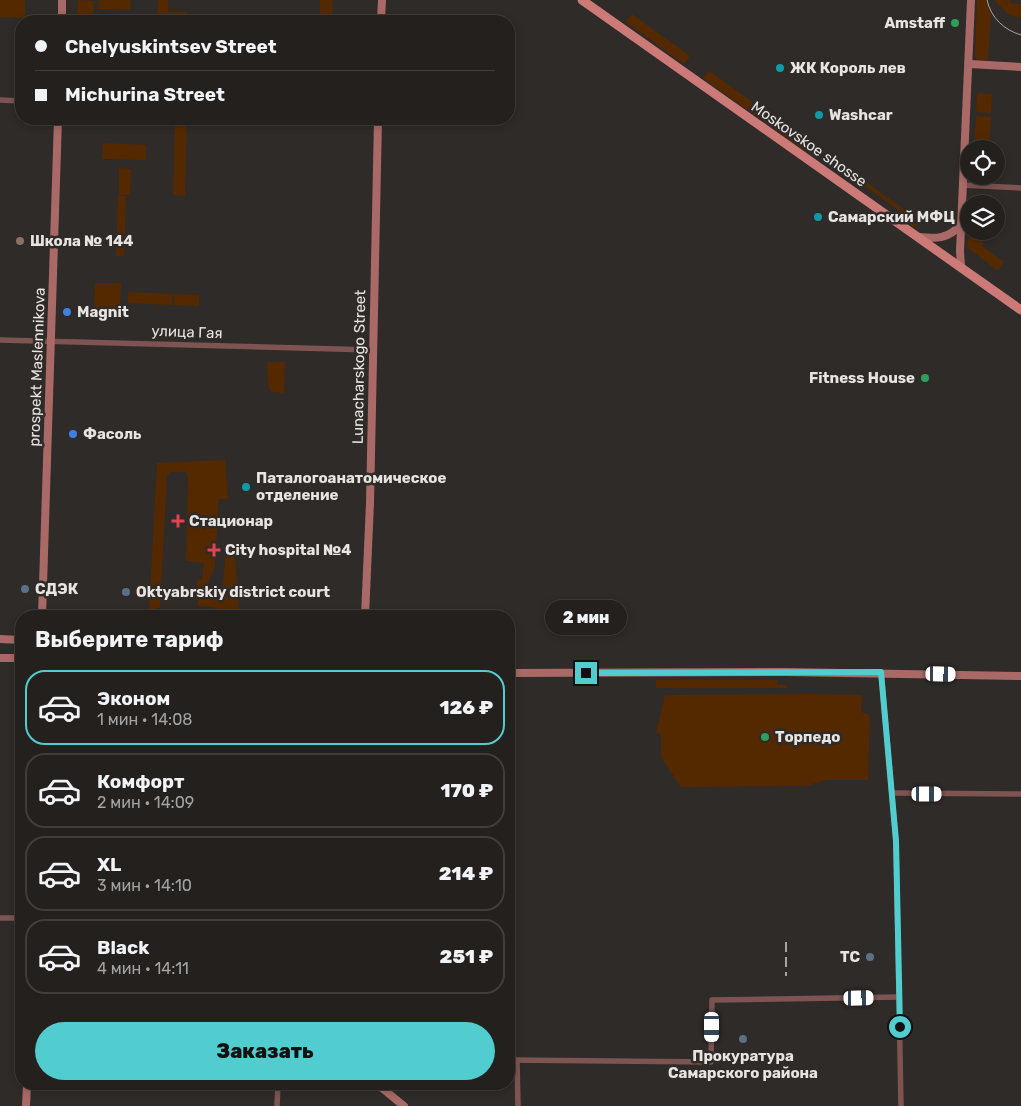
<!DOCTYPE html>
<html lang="ru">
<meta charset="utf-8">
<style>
:root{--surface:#23201e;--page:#2b2827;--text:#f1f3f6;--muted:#a3a3a4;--line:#403e3c;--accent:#52cdcf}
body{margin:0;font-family:Rubik,sans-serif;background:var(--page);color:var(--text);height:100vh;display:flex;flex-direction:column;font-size:19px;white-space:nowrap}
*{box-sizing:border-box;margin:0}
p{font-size:16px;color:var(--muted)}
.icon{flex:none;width:28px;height:28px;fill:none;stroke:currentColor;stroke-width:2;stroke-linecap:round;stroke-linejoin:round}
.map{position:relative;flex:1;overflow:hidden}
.drawer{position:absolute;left:15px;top:610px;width:500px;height:480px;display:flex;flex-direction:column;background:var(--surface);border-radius:20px;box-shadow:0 2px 8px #0003,0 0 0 1px var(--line)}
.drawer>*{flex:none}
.top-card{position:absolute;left:15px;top:15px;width:500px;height:110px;border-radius:20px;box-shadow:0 2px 8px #0003,0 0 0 1px var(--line);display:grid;align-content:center;height:110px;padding:0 20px;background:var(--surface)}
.fabs{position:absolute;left:960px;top:140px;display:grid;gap:10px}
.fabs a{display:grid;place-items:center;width:45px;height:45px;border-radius:50%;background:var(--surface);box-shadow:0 2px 8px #0003,0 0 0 1px var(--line);font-size:25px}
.end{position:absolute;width:22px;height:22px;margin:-11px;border:6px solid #52cdcf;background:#111;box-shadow:0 0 0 2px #111}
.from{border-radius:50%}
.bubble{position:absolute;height:35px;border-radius:18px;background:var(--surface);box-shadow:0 2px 8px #0003,0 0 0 1px var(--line);font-size:16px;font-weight:800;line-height:35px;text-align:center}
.car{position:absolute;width:15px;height:30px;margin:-15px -8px;border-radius:6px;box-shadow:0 0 4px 1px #0007;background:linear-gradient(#fff 24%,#345 0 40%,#fff 0 76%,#345 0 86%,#fff 0)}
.top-card b{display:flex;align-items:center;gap:18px;height:48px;font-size:19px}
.top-card b+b{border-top:1px solid var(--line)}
.top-card i{width:12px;height:12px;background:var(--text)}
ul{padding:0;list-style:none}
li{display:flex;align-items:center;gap:15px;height:75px;margin:0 10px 8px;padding:0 10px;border:2px solid var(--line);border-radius:20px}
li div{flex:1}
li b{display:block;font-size:19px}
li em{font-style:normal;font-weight:800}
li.selected{border-color:var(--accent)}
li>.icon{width:45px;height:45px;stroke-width:1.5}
h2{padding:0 20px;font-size:22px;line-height:60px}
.primary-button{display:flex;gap:10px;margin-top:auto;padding:10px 20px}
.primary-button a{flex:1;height:58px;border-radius:30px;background:var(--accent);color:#111;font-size:20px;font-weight:800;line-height:58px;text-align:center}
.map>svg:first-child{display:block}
.green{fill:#542900}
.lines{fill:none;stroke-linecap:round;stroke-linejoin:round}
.street{stroke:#7d5452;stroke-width:5.5}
.secondary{stroke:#a96a67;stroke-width:8}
.primary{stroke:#cc7a77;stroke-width:9}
.tram{stroke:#a6a3a1;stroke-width:1}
.rail{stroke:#a6a3a1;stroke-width:2;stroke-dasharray:10 5;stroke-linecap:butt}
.route{stroke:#52cdcf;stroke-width:6}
.leisure-dot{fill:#2e9e5b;stroke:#2f2b28;stroke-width:2}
.culture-dot{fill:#0f9aa8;stroke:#2f2b28;stroke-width:2}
.education-dot{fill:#8d6e63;stroke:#2f2b28;stroke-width:2}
.shop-dot{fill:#3f7fe0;stroke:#2f2b28;stroke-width:2}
.health-dot{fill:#e0444e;stroke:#2f2b28;stroke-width:2}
.service-dot{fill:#5c6f8a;stroke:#2f2b28;stroke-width:2}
.labels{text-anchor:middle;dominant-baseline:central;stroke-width:5;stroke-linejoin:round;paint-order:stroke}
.poi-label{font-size:15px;font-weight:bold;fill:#e7e4e2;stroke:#2f2b28;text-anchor:start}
.street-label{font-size:15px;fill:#e7e4e2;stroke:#2f2b28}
</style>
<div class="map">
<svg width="1021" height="1106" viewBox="0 0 1021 1106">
<rect width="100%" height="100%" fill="#2f2b28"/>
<g class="green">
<polygon points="0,0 25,0 25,18 0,17"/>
<polygon points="78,0 94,1 93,18 77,18"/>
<polygon points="99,0 131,0 130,10 98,9"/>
<polygon points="158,0 168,0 168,12 187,12 187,20 157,19"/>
<polygon points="320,0 333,0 332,21 320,21"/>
<polygon points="977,0 986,0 991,14 988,60 978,60 975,57"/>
<polygon points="994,0 1010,0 1010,3 1021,4 1021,18 1009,15"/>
<polygon points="632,14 690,56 684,64 626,22"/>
<polygon points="709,71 811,144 806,152 703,78"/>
<polygon points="977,93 992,94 991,113 976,112"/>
<polygon points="976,116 991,117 989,149 974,149"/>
<polygon points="175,122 187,122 185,196 173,195"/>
<polygon points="103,143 146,145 146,160 102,159"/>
<polygon points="819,148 913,216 918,222 917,227 913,227 898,216 901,212 817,151"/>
<polygon points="119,168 131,169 130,195 119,195"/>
<polygon points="118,196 126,196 124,256 116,256"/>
<polygon points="968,238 979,239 984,243 982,246 1004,262 998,271 967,247"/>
<polygon points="95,283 121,283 120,309 94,308"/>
<polygon points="128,292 173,294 172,305 128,303"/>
<polygon points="174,294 199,295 199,306 174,305"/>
<polygon points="267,362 285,362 284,394 270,391 268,385"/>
<polygon points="225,460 228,499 219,499 215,566 203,594 222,595 226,551 235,552 239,616 215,616 215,608 198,606 197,581 202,579 204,563 186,561 188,478 186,472 170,472 167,477 160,608 149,610 157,463"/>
<polygon points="656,680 777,680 777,685 786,685 787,688 656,688"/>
<polygon points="814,694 862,695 861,712 870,715 868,780 826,780 806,786 681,787 661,757 661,734 656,733 665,695"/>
</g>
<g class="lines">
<g class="street">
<polyline points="0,100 21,101"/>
<polyline points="962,185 1021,188"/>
<polyline points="0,340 373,350"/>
<polyline points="881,672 896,841 901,1106"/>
<polyline points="893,793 1021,794"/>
<polyline points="0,918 21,918"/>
<polyline points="509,1060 711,1062 712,1000 899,997"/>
<polyline points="517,1060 518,1106"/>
<polyline points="277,1106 278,1084"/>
</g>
<g class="secondary">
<polyline points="62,21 62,0"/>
<polyline points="381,21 382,0"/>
<polyline points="970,64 1021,67"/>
<path d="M919,237C936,239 949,239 961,224"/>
<polyline points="961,267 960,251 971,0"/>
<polyline points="42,616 58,119"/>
<polyline points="365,616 370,503 378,119"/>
<polyline points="0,639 21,640"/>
<polyline points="0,658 21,658"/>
<polyline points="509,673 785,672 1021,676"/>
<polyline points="377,1084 404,1106"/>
<polyline points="26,1106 27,1084"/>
</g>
<polyline class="primary" points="582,0 1021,310"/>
<path class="tram" d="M987,0C991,18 1004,30 1021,35"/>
<polyline class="rail" points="786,942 786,976"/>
</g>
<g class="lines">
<polyline class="route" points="586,673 881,672 896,841 900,1027"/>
</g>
<g class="leisure-dot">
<circle cx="955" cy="23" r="5"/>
<circle cx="925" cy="378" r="5"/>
<circle cx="765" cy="737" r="5"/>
</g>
<g class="culture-dot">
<circle cx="780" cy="68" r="5"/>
<circle cx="819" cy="115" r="5"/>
<circle cx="818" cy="217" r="5"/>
<circle cx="246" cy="487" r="5"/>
</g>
<circle class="education-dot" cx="20" cy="241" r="5"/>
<g class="shop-dot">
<circle cx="67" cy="312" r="5"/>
<circle cx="73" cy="434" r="5"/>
</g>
<g class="health-dot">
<path d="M175.5 513.5h5v5h5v5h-5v5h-5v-5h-5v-5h5z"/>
<path d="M211.5 542.5h5v5h5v5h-5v5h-5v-5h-5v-5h5z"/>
</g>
<g class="service-dot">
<circle cx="25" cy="589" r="5"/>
<circle cx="126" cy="592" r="5"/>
<circle cx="870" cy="957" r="5"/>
<circle cx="743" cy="1039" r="5"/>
</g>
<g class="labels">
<g class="poi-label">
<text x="945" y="23" text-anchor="end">Amstaff</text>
<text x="790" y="68">ЖК Король лев</text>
<text x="829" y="115">Washcar</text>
<text x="828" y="217">Самарский МФЦ</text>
<text x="30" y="241">Школа № 144</text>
<text x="77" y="312">Magnit</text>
<text x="915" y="378" text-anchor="end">Fitness House</text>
<text x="83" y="434">Фасоль</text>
<text x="256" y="478">Паталогоанатомическое<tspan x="256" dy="17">отделение</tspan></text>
<text x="189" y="521">Стационар</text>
<text x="225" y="550">City hospital №4</text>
<text x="35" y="589">СДЭК</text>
<text x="136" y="592">Oktyabrskiy district court</text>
<text x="775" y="737">Торпедо</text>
<text x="860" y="957" text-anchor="end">ТС</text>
<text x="743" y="1056" text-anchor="middle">Прокуратура<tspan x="743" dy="17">Самарского района</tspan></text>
</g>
<g class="street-label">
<text transform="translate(809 144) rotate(35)">Moskovskoe shosse</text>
<text transform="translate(187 332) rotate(2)">улица Гая</text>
<text transform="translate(37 367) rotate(-88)">prospekt Maslennikova</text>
<text transform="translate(359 367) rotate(-89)">Lunacharskogo Street</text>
</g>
</g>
</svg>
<div class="fabs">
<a><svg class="icon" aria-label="locate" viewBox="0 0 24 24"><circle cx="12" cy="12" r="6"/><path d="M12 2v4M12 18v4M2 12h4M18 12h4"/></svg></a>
<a><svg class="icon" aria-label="layers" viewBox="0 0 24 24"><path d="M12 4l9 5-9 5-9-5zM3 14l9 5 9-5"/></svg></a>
</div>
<i class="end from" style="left:900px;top:1027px"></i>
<i class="end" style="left:586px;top:673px"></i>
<div class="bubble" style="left:545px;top:600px;width:82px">2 мин</div>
<i class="car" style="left:941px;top:674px;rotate:91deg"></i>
<i class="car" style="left:927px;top:794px;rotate:90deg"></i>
<i class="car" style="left:859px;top:998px;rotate:89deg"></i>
<i class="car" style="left:712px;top:1027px;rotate:180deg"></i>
<div class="top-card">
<b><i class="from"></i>Chelyuskintsev Street</b>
<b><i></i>Michurina Street</b>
</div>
<section class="drawer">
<h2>Выберите тариф</h2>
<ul>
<li class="selected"><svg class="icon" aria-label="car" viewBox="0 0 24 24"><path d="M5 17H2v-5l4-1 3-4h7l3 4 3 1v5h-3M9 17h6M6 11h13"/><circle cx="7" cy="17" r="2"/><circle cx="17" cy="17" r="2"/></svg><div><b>Эконом</b><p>1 мин · 14:08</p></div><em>126 ₽</em></li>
<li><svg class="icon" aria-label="car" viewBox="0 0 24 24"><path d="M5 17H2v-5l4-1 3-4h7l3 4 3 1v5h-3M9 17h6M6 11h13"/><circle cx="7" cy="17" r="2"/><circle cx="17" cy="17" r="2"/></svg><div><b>Комфорт</b><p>2 мин · 14:09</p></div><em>170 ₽</em></li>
<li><svg class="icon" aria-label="car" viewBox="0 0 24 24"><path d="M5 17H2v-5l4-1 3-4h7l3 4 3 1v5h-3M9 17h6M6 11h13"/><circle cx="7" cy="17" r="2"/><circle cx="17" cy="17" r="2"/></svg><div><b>XL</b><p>3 мин · 14:10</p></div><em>214 ₽</em></li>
<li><svg class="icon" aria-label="car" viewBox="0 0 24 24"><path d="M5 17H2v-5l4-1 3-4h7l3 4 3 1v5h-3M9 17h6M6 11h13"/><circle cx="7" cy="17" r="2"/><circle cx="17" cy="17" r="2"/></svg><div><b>Black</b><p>4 мин · 14:11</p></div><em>251 ₽</em></li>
</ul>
<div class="primary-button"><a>Заказать</a></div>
</section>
</div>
